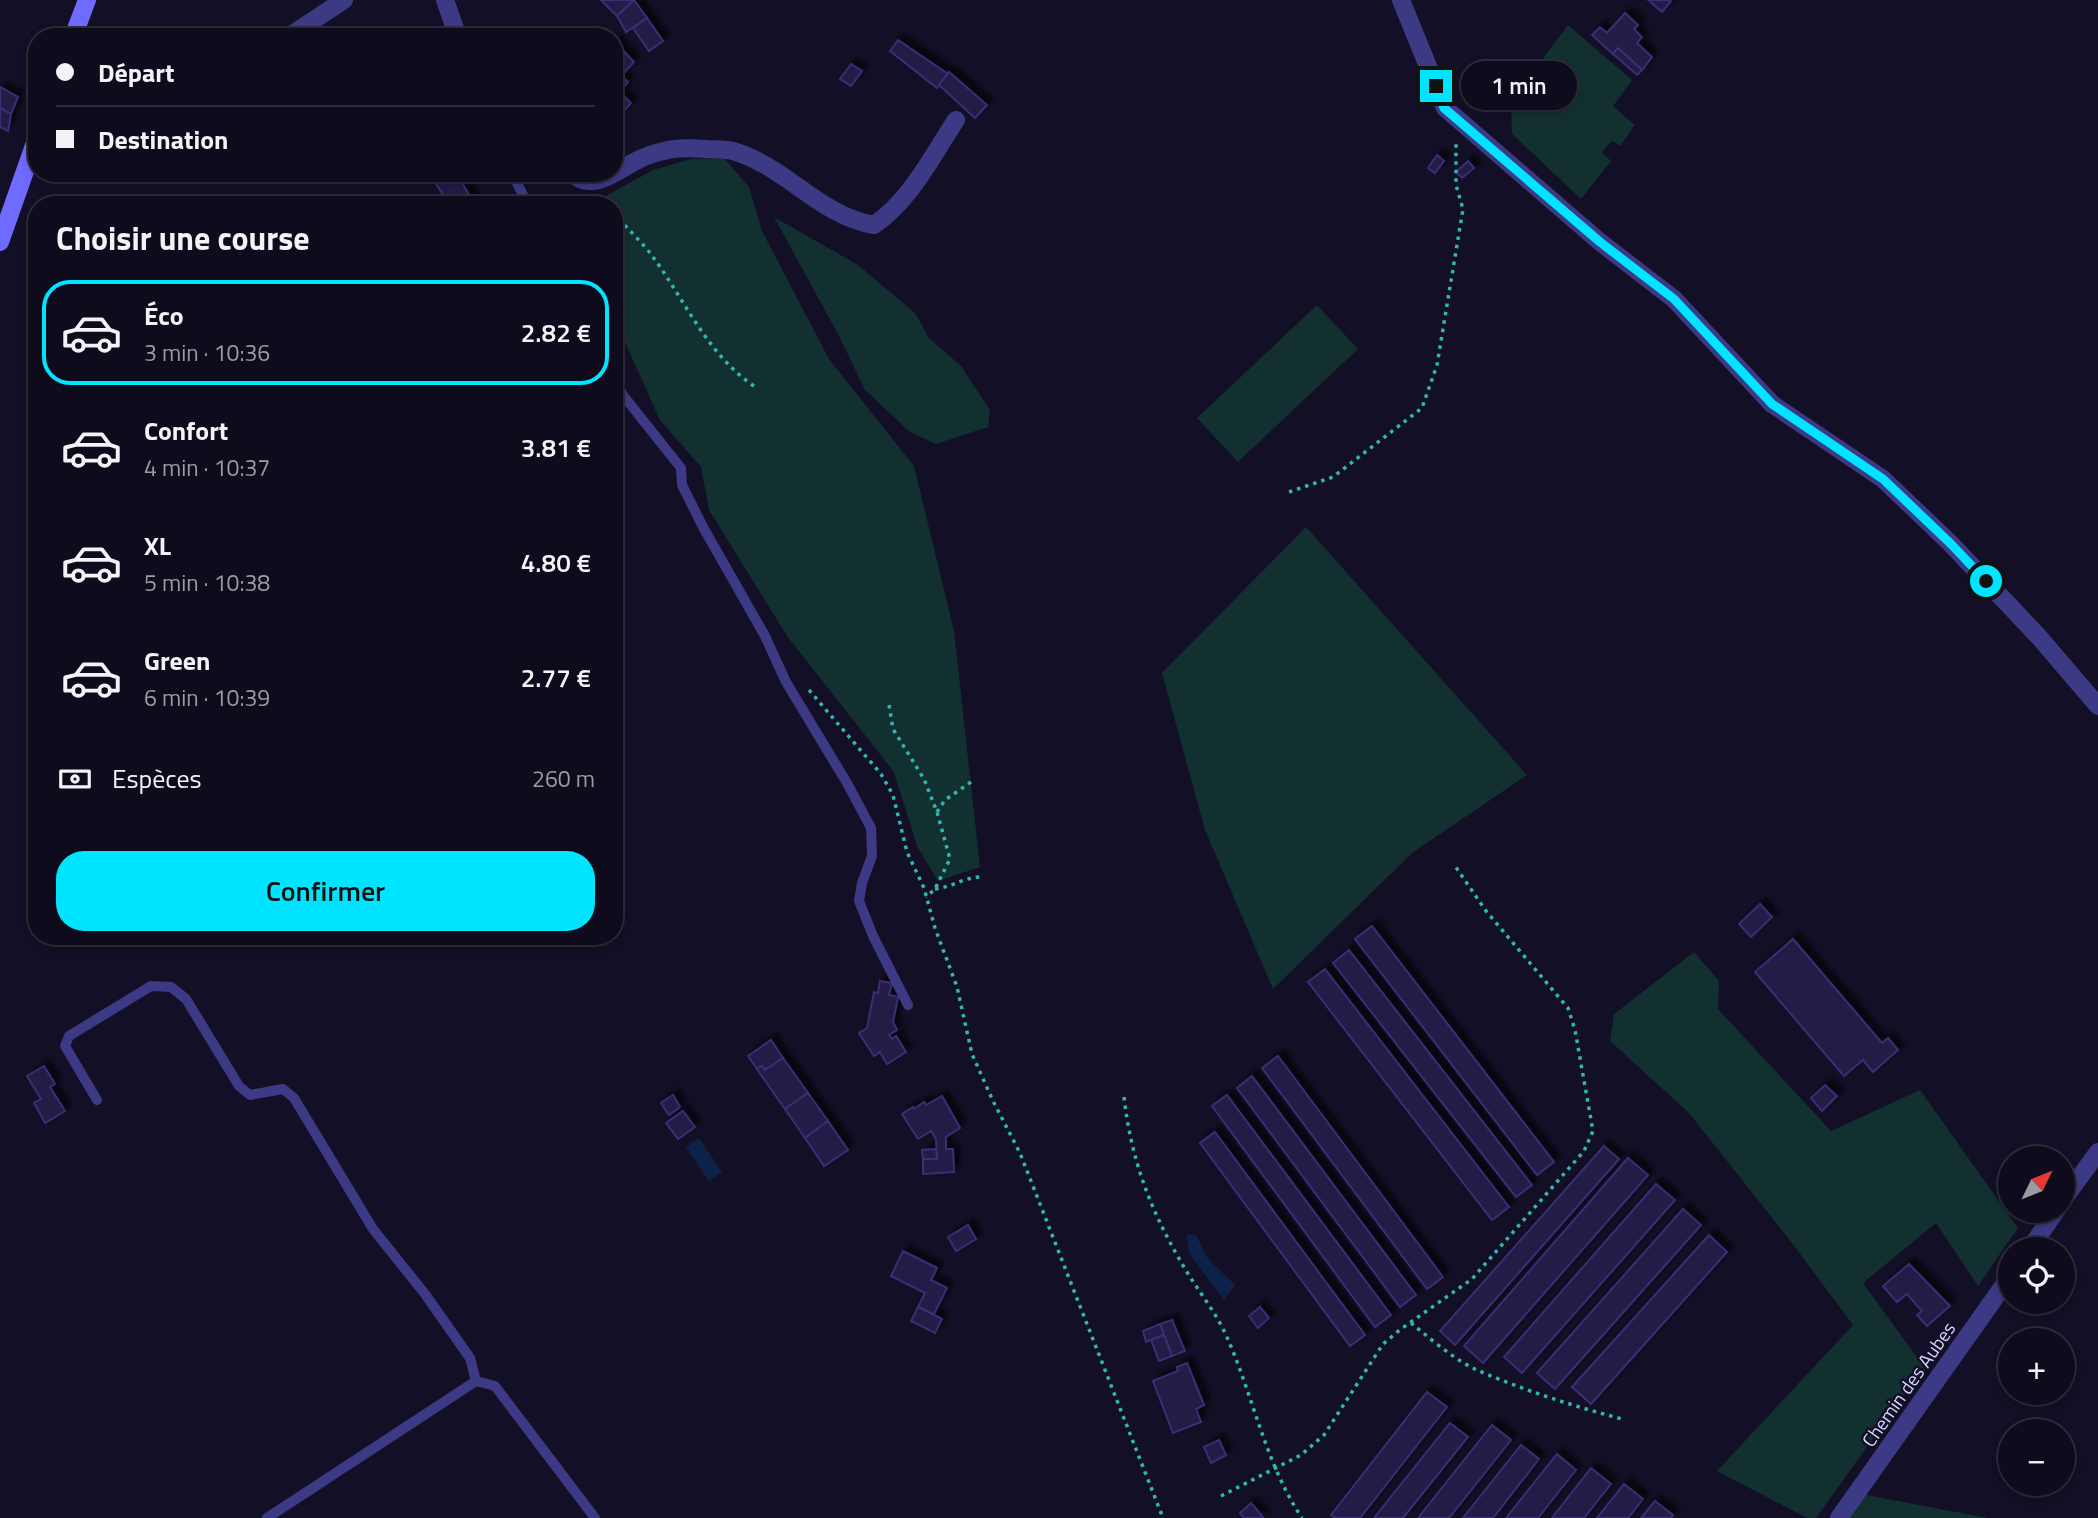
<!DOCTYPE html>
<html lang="fr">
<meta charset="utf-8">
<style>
:root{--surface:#0e0b1c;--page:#1c1929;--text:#f1f3f6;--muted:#9b9ba3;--line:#2e2b3b;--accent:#00e5ff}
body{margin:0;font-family:"Titillium Web",sans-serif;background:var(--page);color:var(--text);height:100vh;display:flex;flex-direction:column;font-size:26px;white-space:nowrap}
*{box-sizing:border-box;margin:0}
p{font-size:23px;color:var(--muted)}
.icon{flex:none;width:38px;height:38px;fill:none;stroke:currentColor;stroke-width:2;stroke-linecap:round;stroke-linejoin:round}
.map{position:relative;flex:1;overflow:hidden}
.sheet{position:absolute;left:28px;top:196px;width:595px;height:749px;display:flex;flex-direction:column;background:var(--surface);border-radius:28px;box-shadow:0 4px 10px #0003,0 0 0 2px var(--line)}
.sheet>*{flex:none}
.guide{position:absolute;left:28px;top:28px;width:595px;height:154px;border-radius:28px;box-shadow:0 4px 10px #0003,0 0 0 2px var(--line);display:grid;align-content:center;height:154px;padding:0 28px;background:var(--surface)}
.needle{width:46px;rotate:47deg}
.controls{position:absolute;left:1998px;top:1146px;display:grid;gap:14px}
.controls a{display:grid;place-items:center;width:77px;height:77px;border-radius:50%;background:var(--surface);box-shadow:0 4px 10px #0003,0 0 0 2px var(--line);font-size:35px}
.end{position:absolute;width:32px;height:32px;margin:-16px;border:9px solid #00e5ff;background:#111;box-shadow:0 0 0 4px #111}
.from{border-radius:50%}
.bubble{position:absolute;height:49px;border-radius:24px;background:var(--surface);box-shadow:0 4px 10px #0003,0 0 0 2px var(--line);font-size:23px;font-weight:600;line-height:49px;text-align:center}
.guide b{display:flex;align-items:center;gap:24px;height:66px;font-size:26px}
.guide b+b{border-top:2px solid var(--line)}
.guide i{width:18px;height:18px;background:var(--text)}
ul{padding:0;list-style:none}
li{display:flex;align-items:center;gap:21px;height:105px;margin:0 14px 10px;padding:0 14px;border:4px solid transparent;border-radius:28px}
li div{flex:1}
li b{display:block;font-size:26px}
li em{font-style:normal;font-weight:600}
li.active{border-color:var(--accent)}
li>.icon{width:63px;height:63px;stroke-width:1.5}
h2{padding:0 28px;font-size:32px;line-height:84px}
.pay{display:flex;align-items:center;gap:18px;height:77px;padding:0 28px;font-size:26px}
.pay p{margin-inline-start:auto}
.button{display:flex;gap:14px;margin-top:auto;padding:14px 28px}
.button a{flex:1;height:80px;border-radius:28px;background:var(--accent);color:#111;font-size:28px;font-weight:600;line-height:80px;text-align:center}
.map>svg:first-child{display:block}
.green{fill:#12302f}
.water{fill:#0c2248}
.building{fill:#241b47;stroke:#3b2d73;stroke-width:2;filter:url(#shadow)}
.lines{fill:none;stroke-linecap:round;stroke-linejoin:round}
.path{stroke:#2fb8b0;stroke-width:3.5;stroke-dasharray:3.5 5;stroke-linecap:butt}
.lane{stroke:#3d3a85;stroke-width:10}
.street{stroke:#3d3a85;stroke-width:18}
.secondary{stroke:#6f6bff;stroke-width:18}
.route{stroke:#00e5ff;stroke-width:9}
.labels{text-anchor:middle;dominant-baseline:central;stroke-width:5;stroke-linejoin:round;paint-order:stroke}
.street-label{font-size:19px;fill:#d9d4ff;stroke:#130f26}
</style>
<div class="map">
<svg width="2098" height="1518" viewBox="0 0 2098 1518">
<defs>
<filter id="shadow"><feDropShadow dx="6" dy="-6" stdDeviation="2" flood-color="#0009"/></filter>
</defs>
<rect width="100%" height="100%" fill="#130f26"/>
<g class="green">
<polygon points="1568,25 1632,80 1613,106 1635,125 1620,146 1612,141 1602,152 1611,161 1581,199 1512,134 1511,101"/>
<polygon points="724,158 749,187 762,231 829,359 914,466 954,631 980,867 938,881 917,846 894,772 787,636 709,510 701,467 660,420 614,318 614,205 569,205 597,201 653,170 691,159"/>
<polygon points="774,217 858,265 915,313 929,338 961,366 990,410 988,427 936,444 910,432 865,390 838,334"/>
<polygon points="1317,305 1358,349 1238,462 1197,418"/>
<polygon points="1306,527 1527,775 1412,853 1273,989 1205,830 1162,673"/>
<polygon points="1694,952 1719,981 1718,1009 1831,1131 1920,1090 2018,1228 1978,1286 1936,1223 1863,1283 1924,1367 1816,1518 1807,1518 1717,1471 1853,1325 1795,1247 1689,1113 1610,1041 1614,1014"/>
<polygon points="1866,1495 1988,1518 1848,1518"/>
</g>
<g class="water">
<polygon points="699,1138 722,1172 709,1181 686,1147"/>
<polygon points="1187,1235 1196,1235 1208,1259 1235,1285 1224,1300 1189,1253"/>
</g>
<g class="building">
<polygon points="601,0 634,0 617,16"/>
<polygon points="634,0 647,18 626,32 617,16"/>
<polygon points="1648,0 1670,0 1671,1 1662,12"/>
<polygon points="1625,13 1638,25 1634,29 1642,37 1637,43 1652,57 1642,70 1618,48 1613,54 1592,35 1600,27 1607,33"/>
<polygon points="647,18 663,41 649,51 633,28"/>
<polygon points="898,40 948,74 937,88 890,51"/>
<polygon points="614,41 634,62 621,76 628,82 620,92 631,103 622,113 614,107"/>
<polygon points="1618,48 1642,70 1637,75 1613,54"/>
<polygon points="851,64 862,71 851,86 840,79"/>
<polygon points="949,72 987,105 975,118 939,85"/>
<polygon points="0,87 18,97 11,114 0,108"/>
<polygon points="0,108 11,114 8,131 0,127"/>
<polygon points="1437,155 1444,161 1435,173 1428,168"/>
<polygon points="1468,161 1474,168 1462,178 1456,172"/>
<polygon points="429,173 457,174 475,205 450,205"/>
<polygon points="1760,904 1772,917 1751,937 1739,924"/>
<polygon points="1372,926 1554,1162 1537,1175 1355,939"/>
<polygon points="1793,939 1882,1043 1888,1038 1898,1050 1873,1072 1863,1060 1864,1059 1844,1076 1755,972"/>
<polygon points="1349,950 1532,1185 1516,1197 1333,963"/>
<polygon points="1325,969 1509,1207 1492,1220 1308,982"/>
<polygon points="880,981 892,983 889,995 898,997 893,1022 897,1030 889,1035 892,1039 896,1036 906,1052 887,1064 880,1052 874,1056 859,1033 867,1028 874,992 878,993"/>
<polygon points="771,1040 783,1058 765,1070 762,1066 757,1069 748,1056"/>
<polygon points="1278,1056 1443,1277 1427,1289 1262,1068"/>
<polygon points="783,1058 808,1093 785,1109 757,1069 762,1066 765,1070"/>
<polygon points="44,1066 55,1084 50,1087 65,1111 45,1123 34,1103 41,1099 27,1076"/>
<polygon points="1252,1076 1416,1295 1400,1307 1237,1088"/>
<polygon points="1825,1085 1837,1096 1822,1111 1811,1098"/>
<polygon points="808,1093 828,1121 805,1138 785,1109"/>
<polygon points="673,1095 680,1107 669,1115 661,1103"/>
<polygon points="1227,1095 1391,1315 1375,1327 1212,1106"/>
<polygon points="942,1096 960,1128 946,1137 946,1149 953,1149 954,1172 923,1174 923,1159 937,1159 936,1139 931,1131 918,1139 902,1114 913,1107 914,1109 924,1102 926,1105"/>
<polygon points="683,1111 695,1127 678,1139 666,1123"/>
<polygon points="828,1121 848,1150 824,1166 805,1138"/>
<polygon points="1215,1132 1365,1335 1350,1346 1200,1143"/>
<polygon points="1604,1146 1619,1159 1455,1345 1440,1331"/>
<polygon points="936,1149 937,1159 923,1159 922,1150"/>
<polygon points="1628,1158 1648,1175 1483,1363 1464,1346"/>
<polygon points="1656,1184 1675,1200 1522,1373 1504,1357"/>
<polygon points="1683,1209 1701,1225 1555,1389 1537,1373"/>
<polygon points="968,1225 976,1239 956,1251 948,1237"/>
<polygon points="1709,1235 1727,1252 1591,1404 1572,1387"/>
<polygon points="903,1251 937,1268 931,1280 947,1288 934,1314 918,1307 925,1293 891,1276"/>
<polygon points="1909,1264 1950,1306 1927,1326 1917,1315 1922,1311 1907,1294 1897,1302 1883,1286"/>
<polygon points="918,1307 942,1319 935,1333 911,1321"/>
<polygon points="1260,1307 1269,1318 1258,1328 1249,1316"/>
<polygon points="1172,1320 1185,1351 1172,1356 1160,1324"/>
<polygon points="1160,1324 1164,1335 1146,1342 1143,1331"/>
<polygon points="1164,1335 1172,1356 1159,1361 1151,1340"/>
<polygon points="1187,1363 1204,1405 1196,1409 1201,1422 1173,1433 1153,1381 1178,1371 1177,1367"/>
<polygon points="1427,1392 1447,1407 1360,1518 1335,1518 1331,1515"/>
<polygon points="1450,1423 1468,1437 1403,1518 1374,1518"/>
<polygon points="1492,1425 1511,1440 1449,1518 1418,1518"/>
<polygon points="1219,1440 1226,1455 1211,1463 1204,1447"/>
<polygon points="1521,1445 1539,1459 1493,1518 1463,1518"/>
<polygon points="1557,1454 1576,1470 1538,1518 1506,1518"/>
<polygon points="1591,1468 1611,1484 1584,1518 1552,1518"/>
<polygon points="1624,1484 1643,1499 1628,1518 1597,1518"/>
<polygon points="1655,1501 1673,1515 1671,1518 1641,1518"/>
<polygon points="1251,1503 1263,1517 1263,1518 1244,1518 1240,1513"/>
</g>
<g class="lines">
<g class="path">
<polyline points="603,198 609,205"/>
<path d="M614,212C625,227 639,239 650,253C685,299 707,356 757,388"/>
<polyline points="1289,492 1333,477 1422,408 1437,365 1463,209 1456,185 1456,141"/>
<polyline points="809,690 881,774 893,795 907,852 924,888 935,928 957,987 972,1054 993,1101 1020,1153 1163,1518"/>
<polyline points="889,705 893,729 924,779 937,812 950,859 935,889 926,897"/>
<polyline points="937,812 945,800 971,782"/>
<path d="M935,889C953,887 966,876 983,877"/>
<path d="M1124,1097C1131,1159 1150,1209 1181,1262C1195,1287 1214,1309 1226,1335C1253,1395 1265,1463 1302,1518"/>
<path d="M1411,1323C1431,1339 1453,1359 1477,1370C1523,1390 1573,1406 1622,1419"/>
<polyline points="1221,1496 1301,1455 1324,1435 1383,1344 1401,1329 1472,1279 1584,1151 1593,1131 1575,1030 1568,1008 1486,911 1455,866"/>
</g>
<g class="lane">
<polyline points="512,173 528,205"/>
<polyline points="614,373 622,394 681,468 682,485 703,527 765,636 786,682 847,783 871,828 872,856 862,883 859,901 873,936 908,1005"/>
<polyline points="97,1100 65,1046 69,1036 151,986 171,987 186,999 239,1086 250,1095 283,1089 294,1098 373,1229 425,1294 470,1358 476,1381"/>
<polyline points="267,1518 476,1381 495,1386 595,1518"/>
</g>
<g class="street">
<polyline points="445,0 458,37"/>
<polyline points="1401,0 1445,108 1600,242 1674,299 1772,404 1883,479 1951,544 2039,637 2098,706"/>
<polyline points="288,37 344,0"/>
<path d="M571,173C592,192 614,173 634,162C643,157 654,153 664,151C677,147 693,148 706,149C715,149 725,149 733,151C785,166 820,216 874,225C910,201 932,156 956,120"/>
<polyline points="2063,1200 2098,1152"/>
<polyline points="2029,1250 2056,1211"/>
<polyline points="1839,1518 2011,1275"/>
</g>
<g class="secondary">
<polyline points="73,37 87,0"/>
<polyline points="0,242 37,137"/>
</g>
</g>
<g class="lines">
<polyline class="route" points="1436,86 1444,108 1600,242 1674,299 1772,404 1883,479 1951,544 1986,581"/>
</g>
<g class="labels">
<g class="street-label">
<text transform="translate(1908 1384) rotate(-55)">Chemin des Aubes</text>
</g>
</g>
</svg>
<div class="controls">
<a><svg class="needle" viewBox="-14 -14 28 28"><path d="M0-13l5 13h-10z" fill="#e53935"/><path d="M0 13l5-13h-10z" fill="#9b9ba3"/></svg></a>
<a><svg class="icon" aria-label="locate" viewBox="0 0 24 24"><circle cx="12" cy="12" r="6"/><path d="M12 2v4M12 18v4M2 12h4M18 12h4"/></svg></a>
<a>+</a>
<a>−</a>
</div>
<i class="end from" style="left:1986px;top:581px"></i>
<i class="end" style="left:1436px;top:86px"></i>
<div class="bubble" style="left:1461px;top:61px;width:116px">1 min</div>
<div class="guide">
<b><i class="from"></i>Départ</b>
<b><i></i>Destination</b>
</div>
<section class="sheet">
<h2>Choisir une course</h2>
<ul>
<li class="active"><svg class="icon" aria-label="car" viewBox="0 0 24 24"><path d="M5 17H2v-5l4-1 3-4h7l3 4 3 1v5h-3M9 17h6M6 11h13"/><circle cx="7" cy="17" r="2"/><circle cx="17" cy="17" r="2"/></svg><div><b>Éco</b><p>3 min · 10:36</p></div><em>2.82 €</em></li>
<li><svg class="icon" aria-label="car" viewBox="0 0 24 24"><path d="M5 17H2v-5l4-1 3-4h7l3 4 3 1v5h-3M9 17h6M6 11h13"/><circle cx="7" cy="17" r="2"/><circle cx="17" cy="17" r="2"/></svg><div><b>Confort</b><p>4 min · 10:37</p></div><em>3.81 €</em></li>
<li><svg class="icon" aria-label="car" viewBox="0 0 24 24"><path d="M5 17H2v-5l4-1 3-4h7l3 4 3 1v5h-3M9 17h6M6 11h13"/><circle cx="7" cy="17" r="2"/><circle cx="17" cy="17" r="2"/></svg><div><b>XL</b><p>5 min · 10:38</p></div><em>4.80 €</em></li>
<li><svg class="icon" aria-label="car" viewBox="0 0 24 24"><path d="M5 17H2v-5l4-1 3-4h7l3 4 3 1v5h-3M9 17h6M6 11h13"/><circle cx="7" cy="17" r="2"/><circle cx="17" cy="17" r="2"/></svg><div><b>Green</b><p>6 min · 10:39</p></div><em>2.77 €</em></li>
</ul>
<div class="pay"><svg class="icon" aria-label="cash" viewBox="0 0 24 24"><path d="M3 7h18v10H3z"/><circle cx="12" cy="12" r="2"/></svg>Espèces<p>260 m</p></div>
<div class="button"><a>Confirmer</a></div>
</section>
</div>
